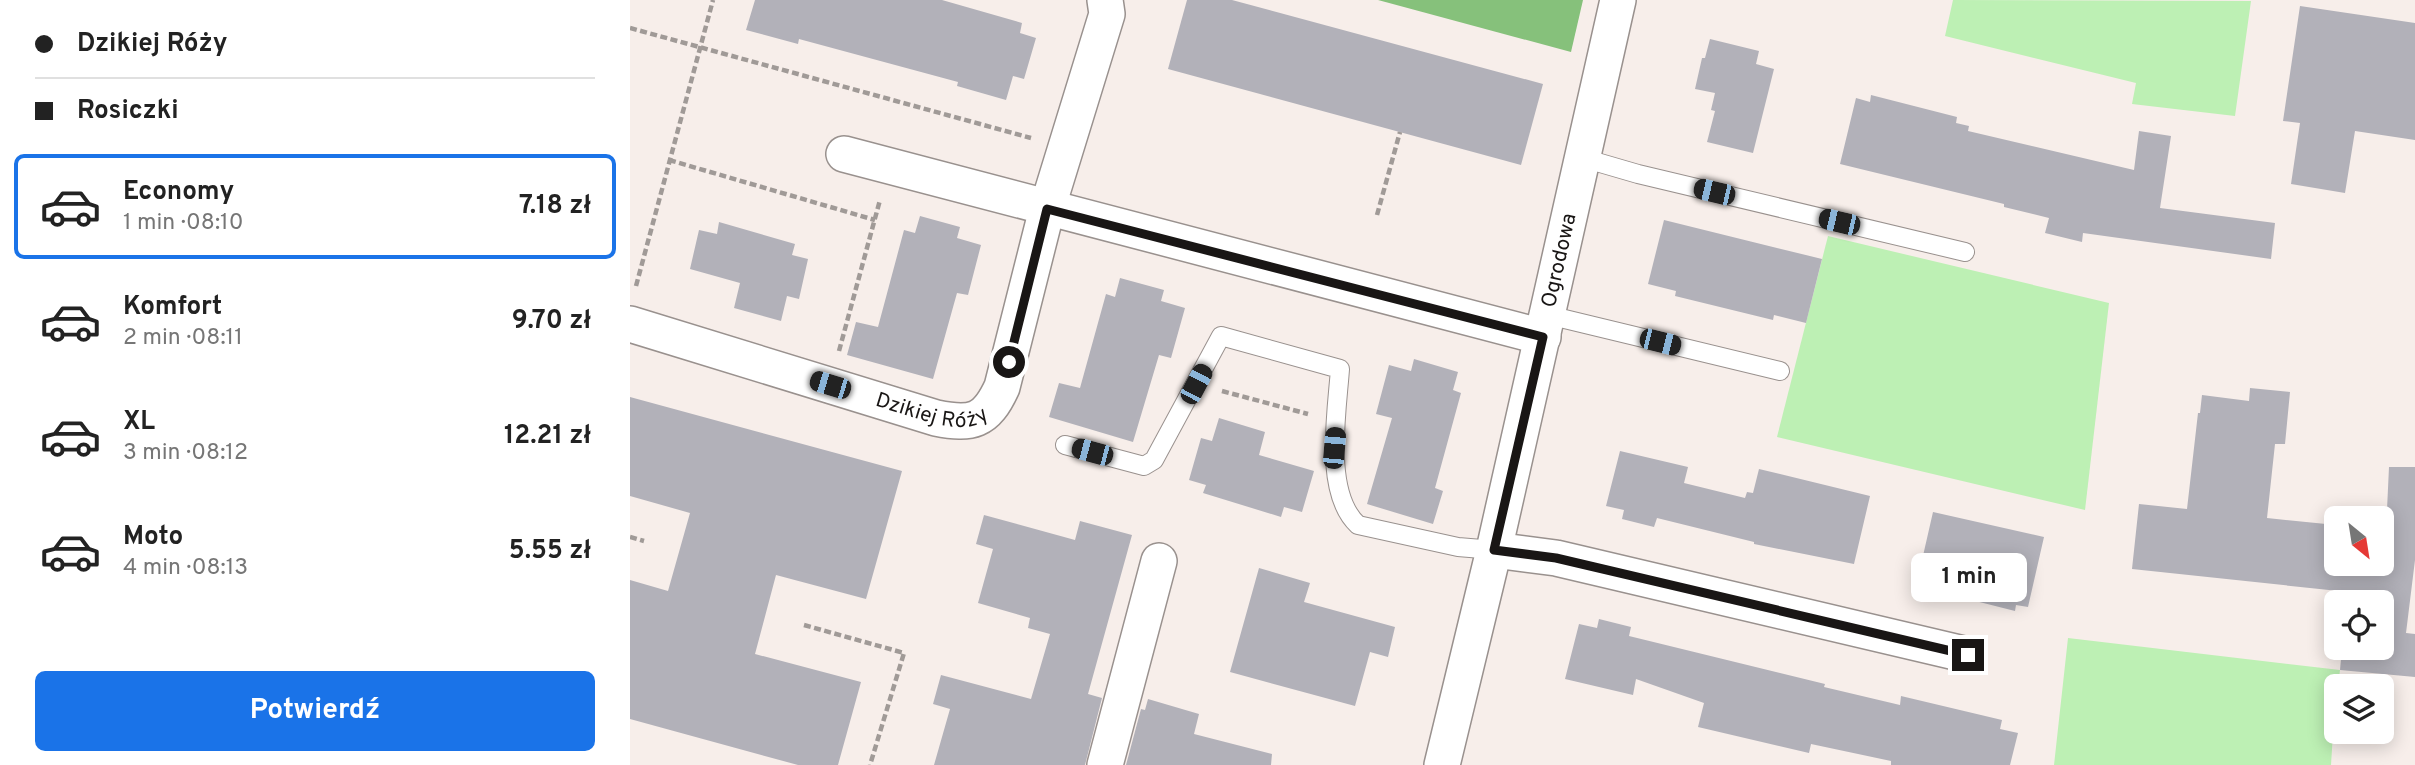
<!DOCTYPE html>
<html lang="pl">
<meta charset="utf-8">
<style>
:root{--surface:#fff;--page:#f2f2f2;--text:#222;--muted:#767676;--line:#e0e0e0;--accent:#1a73e8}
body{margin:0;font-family:Overpass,sans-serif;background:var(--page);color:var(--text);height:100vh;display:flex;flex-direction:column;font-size:26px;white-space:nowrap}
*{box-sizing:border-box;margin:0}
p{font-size:23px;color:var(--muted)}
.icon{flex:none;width:38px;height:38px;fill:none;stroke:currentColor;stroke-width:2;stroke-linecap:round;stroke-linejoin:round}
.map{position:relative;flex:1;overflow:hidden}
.details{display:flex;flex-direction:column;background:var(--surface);width:630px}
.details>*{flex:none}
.guide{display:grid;align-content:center;height:154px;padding:0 35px;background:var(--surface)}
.needle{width:46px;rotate:150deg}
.buttons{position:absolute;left:1694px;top:506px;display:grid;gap:14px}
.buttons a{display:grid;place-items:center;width:70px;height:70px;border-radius:10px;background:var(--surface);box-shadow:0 4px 18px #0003;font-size:35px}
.end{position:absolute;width:32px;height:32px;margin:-16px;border:9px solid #191615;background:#fff;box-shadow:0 0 0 4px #fff}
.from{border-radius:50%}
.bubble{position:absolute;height:49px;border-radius:10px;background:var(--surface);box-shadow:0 4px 18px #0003;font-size:23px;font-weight:700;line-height:49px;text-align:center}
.car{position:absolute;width:21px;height:42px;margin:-21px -10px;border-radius:9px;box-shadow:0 0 5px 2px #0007;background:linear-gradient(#222 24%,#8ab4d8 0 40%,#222 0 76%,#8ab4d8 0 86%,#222 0)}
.guide b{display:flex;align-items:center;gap:24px;height:66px;font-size:26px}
.guide b+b{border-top:2px solid var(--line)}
.guide i{width:18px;height:18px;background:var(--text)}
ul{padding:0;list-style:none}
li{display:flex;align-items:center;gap:21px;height:105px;margin:0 14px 10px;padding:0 21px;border:4px solid transparent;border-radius:10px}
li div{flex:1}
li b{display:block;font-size:26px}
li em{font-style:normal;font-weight:700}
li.on{border-color:var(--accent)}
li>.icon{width:63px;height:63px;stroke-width:1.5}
.button{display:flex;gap:14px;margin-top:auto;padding:14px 35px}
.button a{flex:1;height:80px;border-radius:10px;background:var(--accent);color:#fff;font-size:28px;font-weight:700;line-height:80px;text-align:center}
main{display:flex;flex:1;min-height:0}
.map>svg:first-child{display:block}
.green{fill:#bdf0b4}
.forest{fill:#86c17b}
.building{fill:#b2b1b9}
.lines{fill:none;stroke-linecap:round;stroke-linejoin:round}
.lane-casing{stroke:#99918e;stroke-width:20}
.street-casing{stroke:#99918e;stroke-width:38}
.path{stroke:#a09a97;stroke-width:4.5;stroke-dasharray:7 3.5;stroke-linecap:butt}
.lane{stroke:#fff;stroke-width:18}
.street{stroke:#fff;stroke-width:35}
.route{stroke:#191615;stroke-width:9}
.labels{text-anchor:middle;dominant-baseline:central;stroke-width:5;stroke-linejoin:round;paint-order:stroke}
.street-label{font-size:21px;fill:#191615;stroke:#f7eeea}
</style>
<main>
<section class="details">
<div class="guide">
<b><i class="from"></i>Dzikiej Róży</b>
<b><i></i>Rosiczki</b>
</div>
<ul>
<li class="on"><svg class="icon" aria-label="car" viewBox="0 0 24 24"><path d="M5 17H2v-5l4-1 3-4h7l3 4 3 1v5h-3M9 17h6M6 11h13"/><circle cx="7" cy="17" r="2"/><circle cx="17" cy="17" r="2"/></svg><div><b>Economy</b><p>1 min · 08:10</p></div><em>7.18 zł</em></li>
<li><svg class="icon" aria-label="car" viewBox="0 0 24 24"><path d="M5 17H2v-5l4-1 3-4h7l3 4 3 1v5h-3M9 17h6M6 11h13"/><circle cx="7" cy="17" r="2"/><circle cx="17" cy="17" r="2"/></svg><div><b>Komfort</b><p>2 min · 08:11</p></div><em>9.70 zł</em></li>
<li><svg class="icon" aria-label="car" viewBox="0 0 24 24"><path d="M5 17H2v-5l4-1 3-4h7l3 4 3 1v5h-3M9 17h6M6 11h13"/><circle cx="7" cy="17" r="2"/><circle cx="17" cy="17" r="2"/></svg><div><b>XL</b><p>3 min · 08:12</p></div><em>12.21 zł</em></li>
<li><svg class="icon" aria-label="car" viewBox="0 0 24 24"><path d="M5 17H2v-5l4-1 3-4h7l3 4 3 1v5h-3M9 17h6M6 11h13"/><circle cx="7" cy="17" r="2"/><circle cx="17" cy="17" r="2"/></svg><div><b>Moto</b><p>4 min · 08:13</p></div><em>5.55 zł</em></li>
</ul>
<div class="button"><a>Potwierdź</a></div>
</section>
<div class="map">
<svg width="1785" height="765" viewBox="0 0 1785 765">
<rect width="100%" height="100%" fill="#f7eeea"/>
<g class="green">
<polygon points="1323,0 1621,1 1605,116 1502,104 1506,83 1315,36"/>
<polygon points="1198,236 1479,303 1455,510 1147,437"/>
<polygon points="1438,638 1710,670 1708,686 1706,686 1701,765 1424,765"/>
</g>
<polygon class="forest" points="748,0 953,0 941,52"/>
<g class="building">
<polygon points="125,0 312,0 392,23 390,33 406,38 394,79 383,76 376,100 327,86 328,82 169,39 168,44 116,30"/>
<polygon points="557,0 602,0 913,84 891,165 538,69"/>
<polygon points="1670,6 1785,23 1785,140 1725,131 1715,193 1661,184 1670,123 1653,121"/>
<polygon points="1080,39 1129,51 1126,64 1144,69 1123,153 1077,142 1085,111 1081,110 1085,93 1065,89 1072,58 1075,58"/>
<polygon points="1241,95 1327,117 1326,123 1339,126 1338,131 1504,170 1509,131 1541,136 1530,208 1645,223 1641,259 1453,233 1452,242 1415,233 1419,218 1374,207 1374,204 1210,164 1226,98 1240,102"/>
<polygon points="290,216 330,227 327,238 351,245 338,295 327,293 303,379 217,355 226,322 248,327 274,230 285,233"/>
<polygon points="1034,220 1192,259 1176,323 1144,315 1143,320 1045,296 1046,291 1018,284"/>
<polygon points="89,222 165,244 162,255 178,259 169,299 157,296 151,321 104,308 110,283 60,269 69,230 87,234"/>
<polygon points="490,278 534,290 531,301 555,308 541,358 529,355 503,442 419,417 429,383 450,388 476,294 485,297"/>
<polygon points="784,359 828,372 823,390 831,393 805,488 813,491 803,524 737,504 762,418 746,414 759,365 781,371"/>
<polygon points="1620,388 1660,392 1655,444 1645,444 1637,518 1706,525 1706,564 1752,564 1752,530 1756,531 1759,467 1785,467 1785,560 1776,633 1785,634 1785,677 1710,670 1712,648 1752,648 1752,602 1717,602 1718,592 1502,569 1509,504 1557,509 1568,413 1570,413 1572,395 1619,401"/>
<polygon points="0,397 272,471 236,599 146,575 125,654 231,682 208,765 168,765 0,719 0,580 38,591 60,513 0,496"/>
<polygon points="589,418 635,432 629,455 684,471 672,512 654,507 651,517 573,493 576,485 559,480 571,438 582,441"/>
<polygon points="990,451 1058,467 1054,483 1115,498 1117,492 1123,493 1129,469 1240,496 1224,564 1124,544 1124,542 1027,518 1024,527 992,519 994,510 976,506"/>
<polygon points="1303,512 1414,537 1398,607 1386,605 1385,611 1298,589 1298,584 1287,582"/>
<polygon points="354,515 445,540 450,521 502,535 458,694 472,698 455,765 304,765 320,709 303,704 311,675 401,699 420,634 398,628 400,618 348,603 363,549 346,544"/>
<polygon points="629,568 680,583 674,602 765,627 758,657 740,652 725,706 600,672"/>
<polygon points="969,619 1001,627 999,636 1195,684 1194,687 1270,705 1271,696 1372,720 1370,729 1388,733 1380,765 1261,765 1261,761 1181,744 1179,753 1068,727 1074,703 1006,679 1003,695 935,679 949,624 967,628"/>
<polygon points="518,699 569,714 564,734 642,754 641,765 496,765 511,709 515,710"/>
</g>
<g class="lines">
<defs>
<g id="lane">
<polyline points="953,158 1008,174 1335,252"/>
<polyline points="918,315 1150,371"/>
<path d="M435,445L514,466L524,460L591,336L710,369C707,412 693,493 728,525L828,547L864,550"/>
</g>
<g id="street">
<polyline points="214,154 913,337"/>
<path id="s1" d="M0,324L306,418C342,425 356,422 372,387L417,209L477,14L475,0"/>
<polyline points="864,550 926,558 1338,655"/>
<polyline points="475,765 529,561"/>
<path id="s2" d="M812,765L864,550L988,0"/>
</g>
</defs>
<use href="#lane" class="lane-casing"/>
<use href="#street" class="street-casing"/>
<g class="path">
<polyline points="0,28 401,138"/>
<polyline points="39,160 245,220"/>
<polyline points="747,215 770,132"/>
<polyline points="6,286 83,0"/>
<polyline points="209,351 250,200"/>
<polyline points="592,391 678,414"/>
<polyline points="0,537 14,541"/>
<polyline points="174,625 274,653 240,765"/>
</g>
<use href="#lane" class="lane"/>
<use href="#street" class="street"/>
</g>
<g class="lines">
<polyline class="route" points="379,362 417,209 913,337 864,550 926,558 1338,655"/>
</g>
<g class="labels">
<g class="street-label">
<text stroke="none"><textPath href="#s2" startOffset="518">Ogrodowa</textPath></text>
<text stroke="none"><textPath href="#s1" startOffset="315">Dzikiej Róży</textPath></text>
</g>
</g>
</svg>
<div class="buttons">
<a><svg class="needle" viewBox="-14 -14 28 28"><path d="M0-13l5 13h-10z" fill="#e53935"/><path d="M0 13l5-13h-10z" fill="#767676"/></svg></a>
<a><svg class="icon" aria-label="locate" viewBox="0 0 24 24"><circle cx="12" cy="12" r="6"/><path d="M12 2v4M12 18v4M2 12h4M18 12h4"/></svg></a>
<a><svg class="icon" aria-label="layers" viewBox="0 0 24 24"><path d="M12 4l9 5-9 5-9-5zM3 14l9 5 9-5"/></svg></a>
</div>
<i class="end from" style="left:379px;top:362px"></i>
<i class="end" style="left:1338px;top:655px"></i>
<div class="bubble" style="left:1281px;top:553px;width:116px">1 min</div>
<i class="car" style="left:1084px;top:192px;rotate:283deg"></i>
<i class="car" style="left:1209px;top:222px;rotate:283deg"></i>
<i class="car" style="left:1030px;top:342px;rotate:104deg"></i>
<i class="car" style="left:566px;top:384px;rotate:28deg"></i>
<i class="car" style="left:200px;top:385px;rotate:287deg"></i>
<i class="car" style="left:704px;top:448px;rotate:5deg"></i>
<i class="car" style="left:462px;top:452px;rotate:285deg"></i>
</div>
</main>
